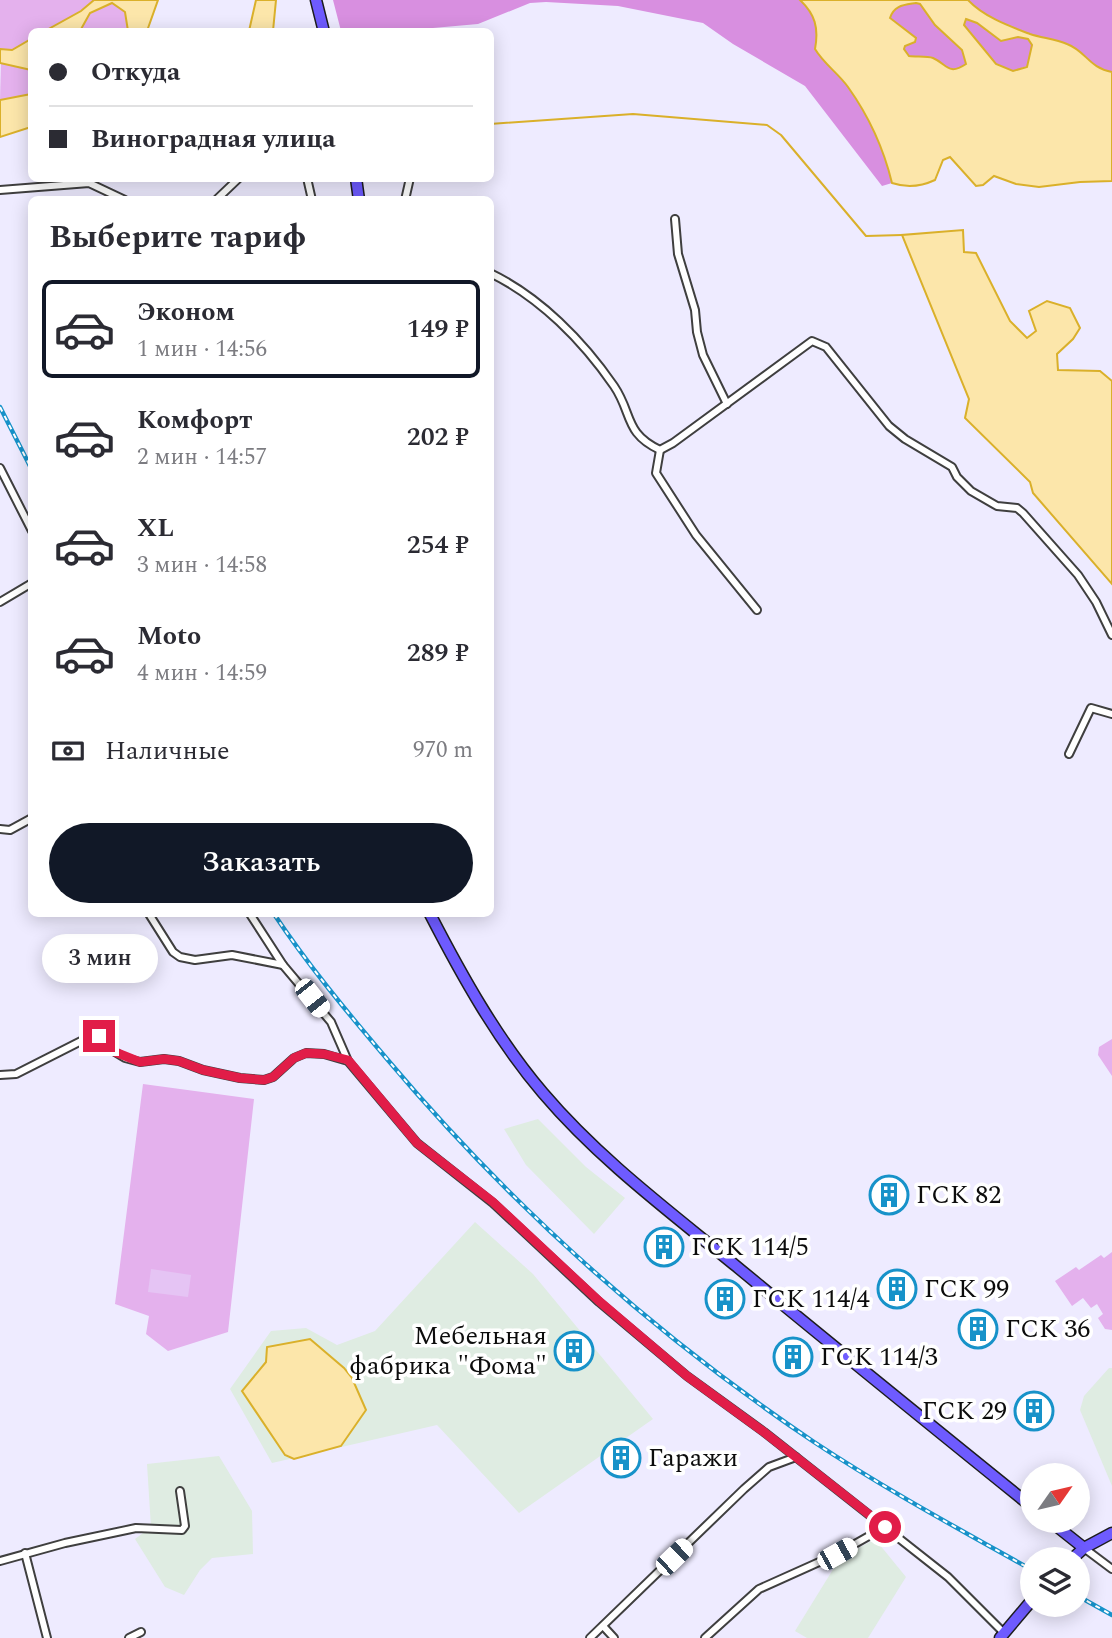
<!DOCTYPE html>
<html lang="ru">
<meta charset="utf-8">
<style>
:root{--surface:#fff;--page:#f7f7f7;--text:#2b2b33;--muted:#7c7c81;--line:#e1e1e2;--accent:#111827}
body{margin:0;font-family:Spectral,serif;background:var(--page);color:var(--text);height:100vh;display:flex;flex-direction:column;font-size:26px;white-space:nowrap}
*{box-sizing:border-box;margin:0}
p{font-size:23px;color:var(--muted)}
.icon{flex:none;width:38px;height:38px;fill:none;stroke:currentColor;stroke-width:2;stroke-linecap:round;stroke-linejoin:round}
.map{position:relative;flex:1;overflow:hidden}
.drawer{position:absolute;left:28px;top:196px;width:466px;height:721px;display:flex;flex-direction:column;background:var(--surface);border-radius:10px;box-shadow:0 4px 18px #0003}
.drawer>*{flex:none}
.top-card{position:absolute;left:28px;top:28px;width:466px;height:154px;border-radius:10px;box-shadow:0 4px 18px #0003;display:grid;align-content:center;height:154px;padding:0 21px;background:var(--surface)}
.needle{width:46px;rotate:56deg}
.tools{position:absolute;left:1020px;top:1463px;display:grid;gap:14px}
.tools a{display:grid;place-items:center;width:70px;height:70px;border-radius:50%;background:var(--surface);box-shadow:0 4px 18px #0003;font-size:35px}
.end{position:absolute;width:32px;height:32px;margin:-16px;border:9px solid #e11d48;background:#fff;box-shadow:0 0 0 4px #fff}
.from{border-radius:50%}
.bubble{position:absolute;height:49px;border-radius:24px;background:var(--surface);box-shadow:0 4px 18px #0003;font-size:23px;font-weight:600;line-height:49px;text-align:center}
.car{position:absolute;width:21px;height:42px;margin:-21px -10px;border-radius:9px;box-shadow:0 0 5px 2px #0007;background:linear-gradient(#fff 24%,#345 0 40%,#fff 0 76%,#345 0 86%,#fff 0)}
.top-card b{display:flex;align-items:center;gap:24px;height:66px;font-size:26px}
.top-card b+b{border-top:2px solid var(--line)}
.top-card i{width:18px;height:18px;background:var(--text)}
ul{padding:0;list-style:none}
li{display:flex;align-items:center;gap:21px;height:98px;margin:0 14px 10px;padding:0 7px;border:4px solid transparent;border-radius:10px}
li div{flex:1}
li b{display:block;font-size:26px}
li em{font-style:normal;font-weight:600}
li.active{border-color:var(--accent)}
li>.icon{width:63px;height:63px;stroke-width:1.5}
h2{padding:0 21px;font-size:32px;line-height:84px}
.pay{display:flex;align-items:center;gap:18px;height:77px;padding:0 21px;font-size:26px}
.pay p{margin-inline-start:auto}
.button{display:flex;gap:14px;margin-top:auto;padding:14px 21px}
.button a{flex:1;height:80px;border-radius:42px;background:var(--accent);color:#fff;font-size:28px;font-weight:600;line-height:80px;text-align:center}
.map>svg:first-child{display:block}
.industrial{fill:#dfece2}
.green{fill:#e4b1ed}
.forest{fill:#d88fe0}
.pitch{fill:#e5c4f4}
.water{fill:#fce6aa;stroke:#dab02a;stroke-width:2;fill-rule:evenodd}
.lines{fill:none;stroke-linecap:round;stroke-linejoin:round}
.stream{stroke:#dab02a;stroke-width:2}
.minor-casing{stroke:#3f3f3f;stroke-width:10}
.primary-casing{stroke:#1d1d1d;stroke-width:13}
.minor{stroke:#fff;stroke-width:6}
.primary{stroke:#6e5bff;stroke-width:10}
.rail-casing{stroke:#1792c9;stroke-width:4.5}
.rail{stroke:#fff;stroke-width:2;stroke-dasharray:5;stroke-linecap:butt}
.route{stroke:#e11d48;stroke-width:9}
.labels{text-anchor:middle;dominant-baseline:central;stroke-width:7;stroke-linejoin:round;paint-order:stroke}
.poi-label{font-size:26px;fill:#0c0c0c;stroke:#fff;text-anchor:start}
</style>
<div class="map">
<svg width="1112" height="1638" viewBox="0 0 1112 1638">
<rect width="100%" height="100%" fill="#eeebff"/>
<g class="industrial">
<polygon points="538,1119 586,1167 625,1198 594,1234 526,1165 504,1129"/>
<polygon points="475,1222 533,1274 653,1419 519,1513 437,1425 272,1463 230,1389 271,1331 306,1328 337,1345 375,1331"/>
<polygon points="1109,1368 1112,1368 1112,1486 1080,1410 1084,1396"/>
<polygon points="219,1456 252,1511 253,1554 212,1558 200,1570 184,1595 165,1587 135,1539 151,1527 147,1464"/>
<polygon points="875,1539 906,1577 868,1638 807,1638 795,1631 840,1558"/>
</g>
<g class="green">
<path d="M0,0H94C76,15 55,31 32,32L31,39L12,50L0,49Z"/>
<polygon points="112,3 125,12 128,31 80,32 90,13"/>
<polygon points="1,62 31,70 31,94 0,100"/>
<polygon points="1112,1039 1112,1076 1098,1055 1099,1047"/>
<polygon points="143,1084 254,1099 228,1332 168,1351 146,1334 149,1316 115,1304"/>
<polygon points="1112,1252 1112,1330 1105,1329 1098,1318 1103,1314 1097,1304 1091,1308 1083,1298 1072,1306 1055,1281 1076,1267 1079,1270 1101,1255 1104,1258"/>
</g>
<g class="forest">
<path d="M333,0H800C815,14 819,28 815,49C824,64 838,73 848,87C868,115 884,150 892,183L882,186L805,86L733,44L703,23L618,6L546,2L530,3L478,24L433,28L424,31H341Z"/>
<path d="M968,0H1112V72C1089,68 1086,51 1067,44C1055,39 1042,38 1030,34C1009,26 984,17 968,0Z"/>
<path d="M916,3L920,4L935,25L962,50L966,64C949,76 947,64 933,58C927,56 916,57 909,56L904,49L905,45L915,42L916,38L890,19C894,5 903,5 916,3Z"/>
<polygon points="966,19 977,23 1001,41 1019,37 1028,39 1032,45 1027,66 1013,71 996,64 964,24"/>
</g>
<polygon class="pitch" points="151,1269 191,1275 188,1297 148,1292"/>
<g class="water">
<polygon points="94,0 158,0 147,31 128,31 125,12 112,3 90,13 80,31 45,31 81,11"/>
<polygon points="256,0 276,0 273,31 249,31"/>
<path d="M800,0H968C984,17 1009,26 1030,34C1042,38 1055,39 1067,44C1086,51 1089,68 1112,72V181L1080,182L1039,187L1016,184L994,176L983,185L976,186L950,157L943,160L935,180C920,187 907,188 892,183C884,150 868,115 848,87C838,73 824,64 815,49C819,28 815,14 800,0ZM916,3L920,4L935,25L962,50L966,64C948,76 947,64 933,58C927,56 916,57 909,56L904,49L905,46L915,42L916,38L890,18C894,5 904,5 916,3ZM966,19L977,23L1001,41L1018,37L1028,39L1032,45L1027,67L1013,71L996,64L964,25Z"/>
<polygon points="31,39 31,70 0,63 0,49 12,50"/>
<polygon points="31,94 31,127 0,137 0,100"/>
<polygon points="963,230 964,252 976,253 1010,321 1027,338 1036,331 1029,311 1047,301 1070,308 1080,328 1073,339 1057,354 1058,370 1100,371 1112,381 1112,584 1033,493 1030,482 965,418 969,399 902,235"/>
<polygon points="310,1339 344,1368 352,1378 366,1410 341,1446 294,1459 285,1455 242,1391 266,1362 267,1347"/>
</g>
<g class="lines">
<polyline class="stream" points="490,124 633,114 767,125 781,135 866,236 902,235"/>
<defs>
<g id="minor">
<polyline points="307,178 312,200"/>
<polyline points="0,190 89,183 125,200"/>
<polyline points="216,200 239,178"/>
<polyline points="405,200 410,178"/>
<polyline points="675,219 678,254 695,310 697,332 703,355 727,404"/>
<path d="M490,273C540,297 583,341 614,386C633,414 624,433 660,450L673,443L812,341L826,347L889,426L905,439L952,467L957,477L971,491L997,506L1017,508L1023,513L1078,575L1096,602L1112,635"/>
<polyline points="660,450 656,473 696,535 757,610"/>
<polyline points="0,468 32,531"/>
<polyline points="0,602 32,583"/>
<polyline points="1069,754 1091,708 1112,714"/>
<polyline points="0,829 10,830 32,818"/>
<polyline points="149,914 173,952 180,957 195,960 232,955 283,965"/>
<polyline points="250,914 283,965 331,1022 348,1061"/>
<polyline points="0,1075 16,1074 91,1036 99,1036 115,1052 125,1058 140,1062 164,1059 179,1061 203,1070 240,1078 264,1080 273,1077 294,1058 306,1053 324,1054 348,1061 417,1143 493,1203 599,1302 687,1376 764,1432 948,1577 1004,1633"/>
<polyline points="1084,1548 1112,1569"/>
<polyline points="25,1553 47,1638"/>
<polyline points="0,1561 65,1543 136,1528 182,1530 185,1526 180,1491"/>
<polyline points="603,1626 614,1638"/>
<polyline points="129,1638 141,1632"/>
<polyline points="590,1638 744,1489 769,1467 796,1457"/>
<polyline points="705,1638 759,1589 837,1554 885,1527"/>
</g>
<g id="primary">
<polyline points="316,0 324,32"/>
<polyline points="356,178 359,200"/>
<path d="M430,914C462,976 497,1039 543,1093C599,1159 669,1211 736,1266C834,1347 933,1427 1032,1507"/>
<polyline points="1050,1521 1084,1548"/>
<polyline points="1072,1559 1084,1548 1112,1533"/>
<polyline points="1000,1638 1032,1600"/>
</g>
</defs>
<use href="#minor" class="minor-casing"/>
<use href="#primary" class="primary-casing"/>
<use href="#minor" class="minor"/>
<use href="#primary" class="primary"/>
<defs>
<g id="rail">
<polyline points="0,407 32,470"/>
<path d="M274,914C308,965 347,1012 387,1059C511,1206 655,1335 814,1442C885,1489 959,1529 1032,1570"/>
<polyline points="1078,1596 1112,1615"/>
</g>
</defs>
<use href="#rail" class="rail-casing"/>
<use href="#rail" class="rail"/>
</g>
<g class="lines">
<polyline class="route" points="99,1036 115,1052 140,1062 164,1059 179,1061 203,1070 240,1078 264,1080 273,1077 294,1058 306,1053 324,1054 348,1060 417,1143 493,1202 599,1301 687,1376 764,1432 885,1527"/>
</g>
<defs>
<symbol id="building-ring" viewBox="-11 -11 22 22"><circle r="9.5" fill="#fff" stroke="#1792c9" stroke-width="1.5"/><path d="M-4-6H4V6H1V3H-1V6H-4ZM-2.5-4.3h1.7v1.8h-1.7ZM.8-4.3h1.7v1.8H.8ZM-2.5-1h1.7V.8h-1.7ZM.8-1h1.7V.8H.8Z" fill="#1792c9"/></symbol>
</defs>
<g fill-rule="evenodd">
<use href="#building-ring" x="867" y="1173" width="44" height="44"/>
<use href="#building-ring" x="642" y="1225" width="44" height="44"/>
<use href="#building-ring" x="875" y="1267" width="44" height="44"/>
<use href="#building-ring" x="703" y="1277" width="44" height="44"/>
<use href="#building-ring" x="956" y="1307" width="44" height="44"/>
<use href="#building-ring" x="552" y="1329" width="44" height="44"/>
<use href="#building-ring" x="771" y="1335" width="44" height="44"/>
<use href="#building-ring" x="1012" y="1389" width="44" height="44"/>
<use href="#building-ring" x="599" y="1436" width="44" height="44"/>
</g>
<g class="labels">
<g class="poi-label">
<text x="916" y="1195">ГСК 82</text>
<text x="691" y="1247">ГСК 114/5</text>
<text x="924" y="1289">ГСК 99</text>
<text x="752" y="1299">ГСК 114/4</text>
<text x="1005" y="1329">ГСК 36</text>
<text x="547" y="1336" text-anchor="end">Мебельная<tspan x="547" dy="30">фабрика "Фома"</tspan></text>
<text x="820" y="1357">ГСК 114/3</text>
<text x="1007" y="1411" text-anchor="end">ГСК 29</text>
<text x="648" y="1458">Гаражи</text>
</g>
</g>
</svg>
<div class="tools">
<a><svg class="needle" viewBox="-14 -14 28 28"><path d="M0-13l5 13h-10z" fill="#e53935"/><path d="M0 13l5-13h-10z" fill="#7c7c81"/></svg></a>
<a><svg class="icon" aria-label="layers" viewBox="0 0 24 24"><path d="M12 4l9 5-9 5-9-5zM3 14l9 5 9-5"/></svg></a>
</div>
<i class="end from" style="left:885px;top:1527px"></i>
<i class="end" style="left:99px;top:1036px"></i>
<div class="bubble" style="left:42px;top:934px;width:116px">3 мин</div>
<i class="car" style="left:312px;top:998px;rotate:142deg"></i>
<i class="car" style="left:837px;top:1554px;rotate:61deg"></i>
<i class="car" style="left:674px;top:1557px;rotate:46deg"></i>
<div class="top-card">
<b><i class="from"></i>Откуда</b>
<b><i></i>Виноградная улица</b>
</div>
<section class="drawer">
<h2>Выберите тариф</h2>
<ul>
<li class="active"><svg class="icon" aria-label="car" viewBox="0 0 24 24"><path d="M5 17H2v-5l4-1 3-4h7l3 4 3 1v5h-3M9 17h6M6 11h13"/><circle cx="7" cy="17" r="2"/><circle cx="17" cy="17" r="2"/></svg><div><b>Эконом</b><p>1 мин · 14:56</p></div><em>149 ₽</em></li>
<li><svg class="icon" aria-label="car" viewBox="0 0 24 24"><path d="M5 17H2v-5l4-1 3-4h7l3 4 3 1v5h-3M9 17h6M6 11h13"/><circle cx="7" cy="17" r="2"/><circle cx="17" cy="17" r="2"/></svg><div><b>Комфорт</b><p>2 мин · 14:57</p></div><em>202 ₽</em></li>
<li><svg class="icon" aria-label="car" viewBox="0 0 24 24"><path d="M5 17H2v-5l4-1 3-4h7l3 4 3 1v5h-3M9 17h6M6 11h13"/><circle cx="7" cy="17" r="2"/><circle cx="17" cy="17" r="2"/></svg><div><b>XL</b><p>3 мин · 14:58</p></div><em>254 ₽</em></li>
<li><svg class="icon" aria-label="car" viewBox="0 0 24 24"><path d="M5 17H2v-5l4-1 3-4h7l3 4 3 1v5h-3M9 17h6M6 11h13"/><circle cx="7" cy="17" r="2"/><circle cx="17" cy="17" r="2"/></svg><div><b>Moto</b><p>4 мин · 14:59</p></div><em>289 ₽</em></li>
</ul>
<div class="pay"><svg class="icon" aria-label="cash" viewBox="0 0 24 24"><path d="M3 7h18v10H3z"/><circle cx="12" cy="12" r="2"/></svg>Наличные<p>970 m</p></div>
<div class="button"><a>Заказать</a></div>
</section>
</div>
